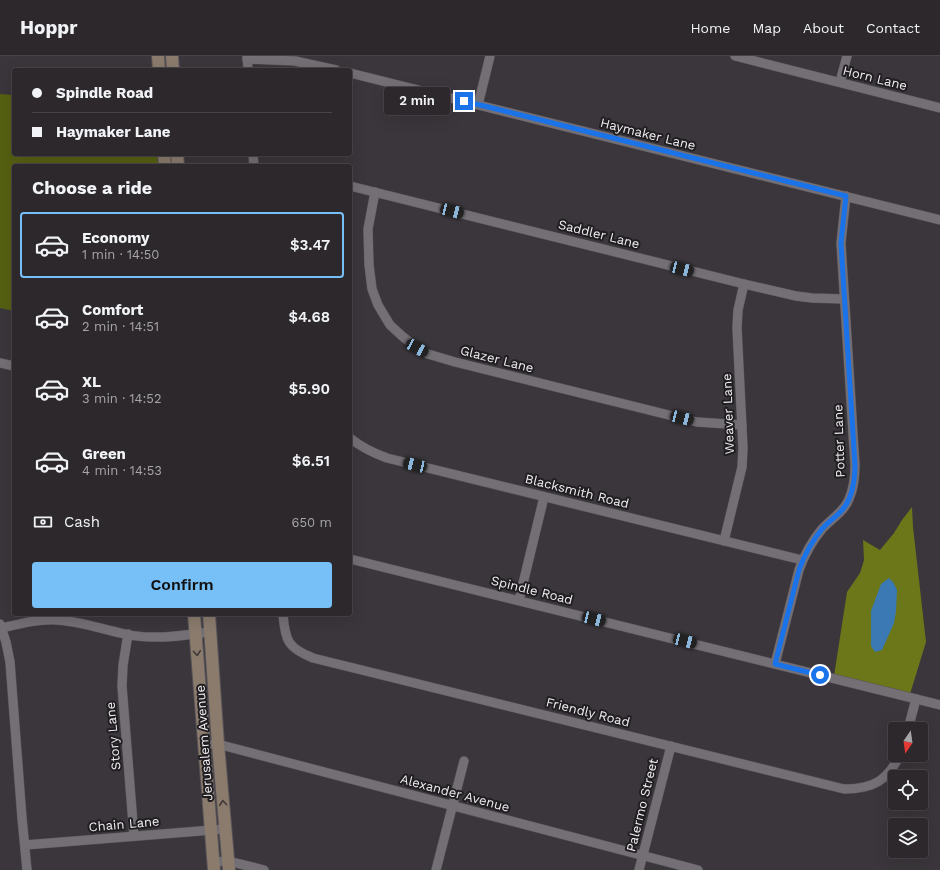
<!DOCTYPE html>
<meta charset="utf-8">
<style>
:root{--surface:#2c282c;--page:#343034;--text:#f1f3f6;--muted:#a6a6a9;--line:#484448;--accent:#77bff7}
body{margin:0;font-family:"Work Sans",sans-serif;background:var(--page);color:var(--text);height:100vh;display:flex;flex-direction:column;font-size:15px;white-space:nowrap}
*{box-sizing:border-box;margin:0}
p{font-size:13px;color:var(--muted)}
.icon{flex:none;width:22px;height:22px;fill:none;stroke:currentColor;stroke-width:2;stroke-linecap:round;stroke-linejoin:round}
.map{position:relative;flex:1;overflow:hidden}
.sheet{position:absolute;left:12px;top:108px;width:340px;height:452px;display:flex;flex-direction:column;background:var(--surface);border-radius:4px;box-shadow:0 4px 16px #0002,0 0 0 1px var(--line)}
.sheet>*{flex:none}
.guide{position:absolute;left:12px;top:12px;width:340px;height:88px;border-radius:4px;box-shadow:0 4px 16px #0002,0 0 0 1px var(--line);display:grid;align-content:center;height:88px;padding:0 20px;background:var(--surface)}
.needle{width:26px;rotate:193deg}
.tools{position:absolute;left:888px;top:666px;display:grid;gap:8px}
.tools a{display:grid;place-items:center;width:40px;height:40px;border-radius:4px;background:var(--surface);box-shadow:0 4px 16px #0002,0 0 0 1px var(--line);font-size:20px}
.end{position:absolute;width:18px;height:18px;margin:-9px;border:5px solid #1a73e8;background:#fff;box-shadow:0 0 0 2px #fff}
.from{border-radius:50%}
.bubble{position:absolute;height:28px;border-radius:4px;background:var(--surface);box-shadow:0 4px 16px #0002,0 0 0 1px var(--line);font-size:13px;font-weight:600;line-height:28px;text-align:center}
.car{position:absolute;width:12px;height:24px;margin:-12px -6px;border-radius:5px;box-shadow:0 0 3px 1px #0007;background:linear-gradient(#222 24%,#8ab4d8 0 40%,#222 0 76%,#8ab4d8 0 86%,#222 0)}
.guide b{display:flex;align-items:center;gap:14px;height:38px;font-size:15px}
.guide b+b{border-top:1px solid var(--line)}
.guide i{width:10px;height:10px;background:var(--text)}
ul{padding:0;list-style:none}
li{display:flex;align-items:center;gap:12px;height:66px;margin:0 8px 6px;padding:0 12px;border:2px solid transparent;border-radius:4px}
li div{flex:1}
li b{display:block;font-size:15px}
li em{font-style:normal;font-weight:600}
li.selected{border-color:var(--accent)}
li>.icon{width:36px;height:36px;stroke-width:1.5}
h2{padding:0 20px;font-size:18px;line-height:48px}
.pay{display:flex;align-items:center;gap:10px;height:44px;padding:0 20px;font-size:15px}
.pay p{margin-inline-start:auto}
.button{display:flex;gap:8px;margin-top:auto;padding:8px 20px}
.button a{flex:1;height:46px;border-radius:4px;background:var(--accent);color:#111;font-size:16px;font-weight:600;line-height:46px;text-align:center}
header{display:flex;align-items:center;gap:24px;box-sizing:border-box;height:56px;padding:0 20px;background:var(--surface);border-bottom:1px solid var(--line)}
header strong{font-size:19px}
nav{display:flex;gap:22px;margin-inline-start:auto;font-size:14px}
.map>svg:first-child{display:block}
.green{fill:#566012}
.forest{fill:#6b7719}
.water{fill:#3b79b5}
.lines{fill:none;stroke-linecap:round;stroke-linejoin:round}
.minor-casing{stroke:#575358;stroke-width:10}
.secondary-casing{stroke:#575358;stroke-width:14}
.minor{stroke:#736f75;stroke-width:9}
.secondary{stroke:#8a7b6d;stroke-width:12}
.oneway{stroke:#403a38}
.route{stroke:#1a73e8;stroke-width:5}
.labels{text-anchor:middle;dominant-baseline:central;stroke-width:4;stroke-linejoin:round;paint-order:stroke}
.street-label{font-size:13px;fill:#f0edf1;stroke:#201e21}
</style>
<header>
<strong>Hoppr</strong>
<nav><a>Home</a><a>Map</a><a>About</a><a>Contact</a></nav>
</header>
<div class="map">
<svg width="940" height="814" viewBox="0 0 940 814">
<rect width="100%" height="100%" fill="#3a363b"/>
<polygon class="green" points="0,38 14,39 14,98 167,98 167,110 14,110 14,255 0,252"/>
<polygon class="forest" points="912,451 913,471 926,586 910,638 834,620 847,536 860,517 864,504 863,484 880,494 894,477 902,464"/>
<polygon class="water" points="889,522 893,526 897,534 896,555 894,567 882,594 875,596 871,590 871,555 881,528"/>
<g class="lines">
<defs>
<g id="minor">
<polyline points="247,0 248,14"/>
<polyline points="735,0 940,52"/>
<polyline points="247,3 295,5 336,14"/>
<polyline points="350,17 940,164"/>
<polyline points="840,26 847,0"/>
<polyline points="478,49 490,0"/>
<polyline points="253,98 254,110"/>
<polyline points="350,130 744,228 796,240 812,242 844,243"/>
<polyline points="375,136 368,173 369,209 372,233 378,249 390,269 402,280 417,292 428,298 455,306 697,366 742,369"/>
<polyline points="0,307 14,310"/>
<path d="M350,382C361,391 373,397 387,402L802,504"/>
<polyline points="724,485 742,411 743,392 737,272 738,254 744,228"/>
<polyline points="350,503 940,649"/>
<polyline points="519,544 544,441"/>
<path d="M283,558C285,585 288,592 313,602L844,733C873,733 887,725 900,699"/>
<polyline points="0,568 6,586 10,606 22,762 27,814"/>
<path d="M2,572C19,568 37,563 56,564C88,565 119,581 152,581C171,582 191,578 210,576"/>
<polyline points="128,578 123,609 122,630 134,780"/>
<path d="M775,608L799,514C804,500 812,485 822,473C831,463 844,456 849,443C854,432 855,421 855,409L841,187L846,140"/>
<polyline points="908,673 916,643"/>
<polyline points="213,688 225,690 698,814"/>
<polyline points="25,789 225,773"/>
<polyline points="213,806 228,805 264,814"/>
<polyline points="436,814 464,705"/>
<polyline points="639,814 671,690"/>
</g>
<g id="secondary">
<polyline points="158,0 159,14"/>
<polyline points="172,0 173,14"/>
<polyline points="164,98 165,110"/>
<polyline points="177,98 178,110"/>
<polyline points="194,558 214,814"/>
<polyline points="209,558 218,688 229,814"/>
</g>
</defs>
<use href="#minor" class="minor-casing"/>
<use href="#secondary" class="secondary-casing"/>
<use href="#minor" class="minor"/>
<use href="#secondary" class="secondary"/>
</g>
<defs><path id="oneway-chevron" d="M-2-3.5L2.5 0L-2 3.5" fill="none" stroke-width="1.6" stroke-linecap="round" stroke-linejoin="round"/></defs>
<g class="oneway">
<use href="#oneway-chevron" transform="translate(197 597) rotate(86)"/>
<use href="#oneway-chevron" transform="translate(223 747) rotate(-95)"/>
</g>
<g class="lines">
<path class="route" d="M464,45L846,140L841,187L855,409C855,421 854,432 849,443C844,456 831,463 822,473C812,485 804,500 799,514L775,608L820,619"/>
</g>
<g class="labels">
<g class="street-label">
<text transform="translate(875 22) rotate(14)">Horn Lane</text>
<text transform="translate(648 78) rotate(14)">Haymaker Lane</text>
<text transform="translate(599 178) rotate(14)">Saddler Lane</text>
<text transform="translate(497 303) rotate(14)">Glazer Lane</text>
<text transform="translate(728 358) rotate(-92)">Weaver Lane</text>
<text transform="translate(839 385) rotate(-92)">Potter Lane</text>
<text transform="translate(577 435) rotate(14)">Blacksmith Road</text>
<text transform="translate(532 534) rotate(14)">Spindle Road</text>
<text transform="translate(588 656) rotate(14)">Friendly Road</text>
<text transform="translate(113 680) rotate(-95)">Story Lane</text>
<text transform="translate(204 687) rotate(-94)">Jerusalem Avenue</text>
<text transform="translate(455 737) rotate(15)">Alexander Avenue</text>
<text transform="translate(642 749) rotate(-76)">Palermo Street</text>
<text transform="translate(124 768) rotate(-5)">Chain Lane</text>
</g>
</g>
</svg>
<div class="tools">
<a><svg class="needle" viewBox="-14 -14 28 28"><path d="M0-13l5 13h-10z" fill="#e53935"/><path d="M0 13l5-13h-10z" fill="#a6a6a9"/></svg></a>
<a><svg class="icon" aria-label="locate" viewBox="0 0 24 24"><circle cx="12" cy="12" r="6"/><path d="M12 2v4M12 18v4M2 12h4M18 12h4"/></svg></a>
<a><svg class="icon" aria-label="layers" viewBox="0 0 24 24"><path d="M12 4l9 5-9 5-9-5zM3 14l9 5 9-5"/></svg></a>
</div>
<i class="end from" style="left:820px;top:619px"></i>
<i class="end" style="left:464px;top:45px"></i>
<div class="bubble" style="left:384px;top:31px;width:66px">2 min</div>
<i class="car" style="left:452px;top:155px;rotate:104deg"></i>
<i class="car" style="left:682px;top:213px;rotate:104deg"></i>
<i class="car" style="left:417px;top:292px;rotate:119deg"></i>
<i class="car" style="left:682px;top:362px;rotate:104deg"></i>
<i class="car" style="left:415px;top:409px;rotate:283deg"></i>
<i class="car" style="left:594px;top:563px;rotate:104deg"></i>
<i class="car" style="left:685px;top:585px;rotate:104deg"></i>
<div class="guide">
<b><i class="from"></i>Spindle Road</b>
<b><i></i>Haymaker Lane</b>
</div>
<section class="sheet">
<h2>Choose a ride</h2>
<ul>
<li class="selected"><svg class="icon" aria-label="car" viewBox="0 0 24 24"><path d="M5 17H2v-5l4-1 3-4h7l3 4 3 1v5h-3M9 17h6M6 11h13"/><circle cx="7" cy="17" r="2"/><circle cx="17" cy="17" r="2"/></svg><div><b>Economy</b><p>1 min · 14:50</p></div><em>$3.47</em></li>
<li><svg class="icon" aria-label="car" viewBox="0 0 24 24"><path d="M5 17H2v-5l4-1 3-4h7l3 4 3 1v5h-3M9 17h6M6 11h13"/><circle cx="7" cy="17" r="2"/><circle cx="17" cy="17" r="2"/></svg><div><b>Comfort</b><p>2 min · 14:51</p></div><em>$4.68</em></li>
<li><svg class="icon" aria-label="car" viewBox="0 0 24 24"><path d="M5 17H2v-5l4-1 3-4h7l3 4 3 1v5h-3M9 17h6M6 11h13"/><circle cx="7" cy="17" r="2"/><circle cx="17" cy="17" r="2"/></svg><div><b>XL</b><p>3 min · 14:52</p></div><em>$5.90</em></li>
<li><svg class="icon" aria-label="car" viewBox="0 0 24 24"><path d="M5 17H2v-5l4-1 3-4h7l3 4 3 1v5h-3M9 17h6M6 11h13"/><circle cx="7" cy="17" r="2"/><circle cx="17" cy="17" r="2"/></svg><div><b>Green</b><p>4 min · 14:53</p></div><em>$6.51</em></li>
</ul>
<div class="pay"><svg class="icon" aria-label="cash" viewBox="0 0 24 24"><path d="M3 7h18v10H3z"/><circle cx="12" cy="12" r="2"/></svg>Cash<p>650 m</p></div>
<div class="button"><a>Confirm</a></div>
</section>
</div>
